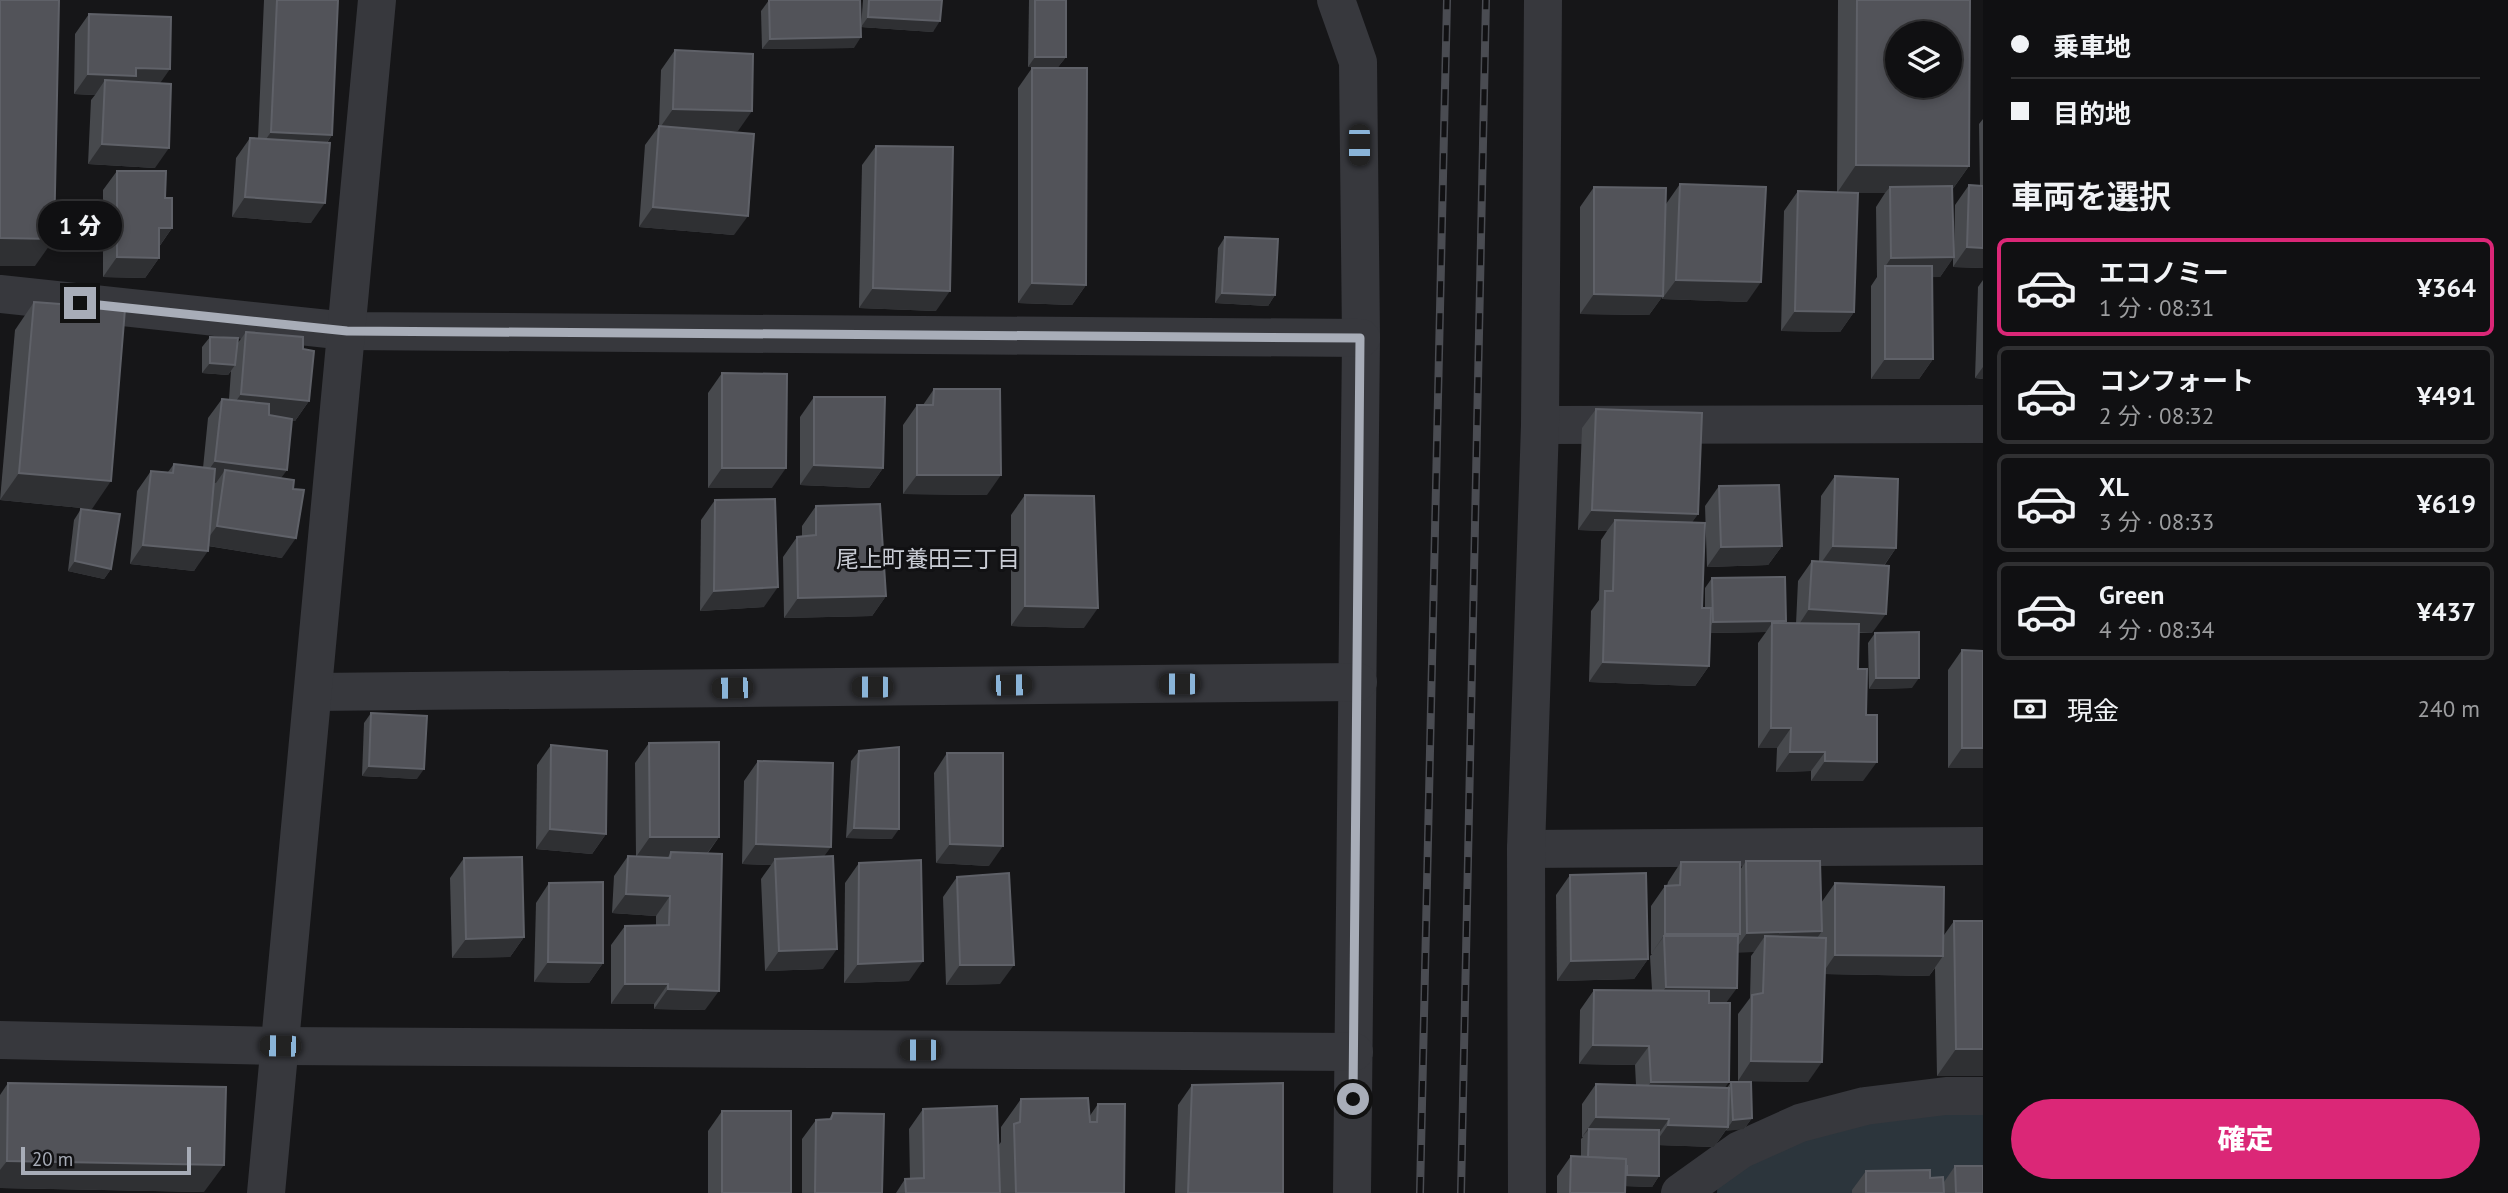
<!DOCTYPE html>
<html lang="ja">
<meta charset="utf-8">
<style>
:root{--surface:#101012;--page:#1e1e20;--text:#f1f3f6;--muted:#9c9d9f;--line:#303032;--accent:#db2777}
body{margin:0;font-family:"PT Sans","Noto Sans JP",sans-serif;background:var(--page);color:var(--text);height:100vh;display:flex;flex-direction:column;font-size:26px;white-space:nowrap}
*{box-sizing:border-box;margin:0}
p{font-size:23px;color:var(--muted)}
.icon{flex:none;width:38px;height:38px;fill:none;stroke:currentColor;stroke-width:2;stroke-linecap:round;stroke-linejoin:round}
.map{position:relative;flex:1;overflow:hidden}
.sheet{display:flex;flex-direction:column;background:var(--surface);width:525px}
.sheet>*{flex:none}
.guide{display:grid;align-content:center;height:154px;padding:0 28px;background:var(--surface)}
.controls{position:absolute;left:1885px;top:21px;display:grid;gap:14px}
.controls a{display:grid;place-items:center;width:77px;height:77px;border-radius:50%;background:var(--surface);box-shadow:0 4px 10px #0003,0 0 0 2px var(--line);font-size:35px}
.scale{position:absolute;left:21px;bottom:18px;width:170px;box-sizing:border-box;padding-left:7px;border:4px solid #a8adb8;border-top:0;font-size:19px;line-height:24px;white-space:nowrap;color:#a8adb8;-webkit-text-stroke:5px #111113;paint-order:stroke}
.end{position:absolute;width:32px;height:32px;margin:-16px;border:9px solid #a8adb8;background:#111;box-shadow:0 0 0 4px #111}
.from{border-radius:50%}
.bubble{position:absolute;height:49px;border-radius:24px;background:var(--surface);box-shadow:0 4px 10px #0003,0 0 0 2px var(--line);font-size:23px;font-weight:800;line-height:49px;text-align:center}
.car{position:absolute;width:21px;height:42px;margin:-21px -10px;border-radius:9px;box-shadow:0 0 5px 2px #0007;background:linear-gradient(#222 24%,#8ab4d8 0 40%,#222 0 76%,#8ab4d8 0 86%,#222 0)}
.guide b{display:flex;align-items:center;gap:24px;height:66px;font-size:26px}
.guide b+b{border-top:2px solid var(--line)}
.guide i{width:18px;height:18px;background:var(--text)}
ul{padding:0;list-style:none}
li{display:flex;align-items:center;gap:21px;height:98px;margin:0 14px 10px;padding:0 14px;border:4px solid var(--line);border-radius:10px}
li div{flex:1}
li b{display:block;font-size:26px}
li em{font-style:normal;font-weight:800}
li.active{border-color:var(--accent)}
li>.icon{width:63px;height:63px;stroke-width:1.5}
h2{padding:0 28px;font-size:32px;line-height:84px}
.pay{display:flex;align-items:center;gap:18px;height:77px;padding:0 28px;font-size:26px}
.pay p{margin-inline-start:auto}
.action{display:flex;gap:14px;margin-top:auto;padding:14px 28px}
.action a{flex:1;height:80px;border-radius:42px;background:var(--accent);color:#fff;font-size:28px;font-weight:800;line-height:80px;text-align:center}
main{display:flex;flex:1;min-height:0}
.map>svg:first-child{display:block}
.lines{fill:none;stroke-linecap:round;stroke-linejoin:round}
.river{stroke:#2c353c;stroke-width:102}
.minor{stroke:#37383d;stroke-width:38}
.rail-casing{stroke:#4a4c52;stroke-width:8}
.rail{stroke:#111113;stroke-width:5;stroke-dasharray:16;stroke-linecap:butt}
.wall{fill:#47494d}
.shaded-wall{fill:#2f3033}
.building{fill:#525359;stroke:#5f6168;stroke-width:2;fill-rule:evenodd}
.route{stroke:#a8adb8;stroke-width:9}
.labels{text-anchor:middle;dominant-baseline:central;stroke-width:6;stroke-linejoin:round;paint-order:stroke}
.neighbourhood-label{font-size:23px;fill:#c9ccd4;stroke:#111113}
</style>
<main>
<div class="map">
<svg width="1983" height="1193" viewBox="0 0 1983 1193">
<rect width="100%" height="100%" fill="#161618"/>
<g class="lines">
<polyline class="river" points="1768,1193 1815,1165 1941,1145 1983,1146"/>
<g class="minor">
<polyline points="1336,0 1358,62 1361,338 1352,1193"/>
<polyline points="0,294 347,331 1361,338"/>
<polyline points="1540,425 1983,424"/>
<polyline points="314,692 1358,682"/>
<polyline points="1526,849 1983,846"/>
<polyline points="0,1040 280,1046 1354,1052"/>
<polyline points="266,1193 377,0"/>
<polyline points="1527,1193 1526,849 1540,425 1543,0"/>
<polyline points="1680,1193 1740,1150 1800,1123 1865,1106 1946,1096 1983,1096"/>
</g>
<defs>
<g id="rail">
<polyline points="1420,1193 1447,0"/>
<polyline points="1461,1193 1486,0"/>
</g>
</defs>
<use href="#rail" class="rail-casing"/>
<use href="#rail" class="rail"/>
</g>
<g class="wall">
<polygon points="264,0 338,0 332,135 327,143 311,223 232,217 236,158 250,138 258,138"/>
<polygon points="769,0 854,48 762,49 761,11"/>
<polygon points="863,0 942,0 933,32 861,27"/>
<polygon points="1029,0 1066,0 1066,57 1058,67 1028,67"/>
<polygon points="1838,0 1970,0 1969,166 1952,190 1954,254 1955,205 1969,185 1980,186 1979,124 1983,119 1983,268 1953,267 1953,258 1940,277 1932,277 1933,359 1919,379 1871,379 1871,286 1877,277 1876,207 1885,193 1858,193 1854,312 1840,332 1781,331 1784,211 1798,191 1837,192"/>
<polygon points="89,14 160,83 155,168 88,164 91,100 95,95 74,94 75,34"/>
<polygon points="675,50 738,131 715,130 734,235 639,227 645,145 659,126 661,70"/>
<polygon points="1032,68 1086,285 1072,305 1018,303 1018,88"/>
<polygon points="876,146 936,311 859,308 862,165"/>
<polygon points="117,171 165,198 172,228 159,247 159,258 145,278 103,277 103,190"/>
<polygon points="1680,184 1747,302 1662,299 1662,297 1649,315 1580,314 1580,207 1594,187 1666,204"/>
<polygon points="1225,237 1275,295 1268,306 1215,303 1218,248"/>
<polygon points="1983,280 1983,379 1975,378 1978,287"/>
<polygon points="34,302 92,509 0,500 15,330"/>
<polygon points="246,332 303,349 309,401 295,421 292,420 287,470 280,478 282,558 208,546 194,571 130,564 137,491 151,471 168,472 174,464 203,468 208,418 222,399 229,399 231,371 228,375 202,373 202,347 210,337 237,344"/>
<polygon points="722,373 772,488 708,488 708,393"/>
<polygon points="934,389 987,495 903,494 903,425 917,405 923,405"/>
<polygon points="814,397 883,468 869,488 800,485 800,417"/>
<polygon points="1596,409 1698,514 1691,523 1702,608 1705,608 1705,588 1712,578 1786,621 1785,624 1796,624 1798,581 1812,561 1819,562 1821,496 1835,476 1896,548 1884,566 1872,633 1858,633 1858,669 1863,781 1811,781 1811,771 1776,772 1777,748 1758,748 1758,643 1766,632 1710,633 1709,666 1695,686 1589,682 1591,611 1599,600 1601,540 1607,531 1578,530 1582,428"/>
<polygon points="1719,486 1782,546 1768,565 1707,567 1705,506"/>
<polygon points="1025,495 1084,628 1011,626 1011,515"/>
<polygon points="715,500 764,607 700,611 701,520"/>
<polygon points="816,506 886,596 872,616 784,618 783,557 797,537 802,537 802,526"/>
<polygon points="81,509 111,569 104,579 68,571 74,520"/>
<polygon points="1875,633 1912,688 1869,689 1868,643"/>
<polygon points="1962,650 1983,768 1948,768 1948,670"/>
<polygon points="371,713 417,779 362,776 364,723"/>
<polygon points="649,743 719,837 708,853 705,1010 654,1009 654,1004 611,1004 611,945 625,926 656,925 656,916 612,913 614,876 628,856 636,856 635,763"/>
<polygon points="551,745 606,834 592,854 536,849 537,765"/>
<polygon points="859,751 892,839 846,838 851,761"/>
<polygon points="947,753 989,866 936,863 934,773"/>
<polygon points="758,761 823,857 823,969 765,971 761,879 771,865 742,864 744,781"/>
<polygon points="464,858 524,937 510,957 452,958 450,878"/>
<polygon points="1746,861 1821,903 1835,883 1944,935 1954,921 1983,1076 1937,1076 1935,968 1929,976 1825,974 1808,1082 1738,1081 1738,1014 1750,998 1751,956 1754,952 1738,952 1726,1003 1725,1088 1727,1088 1731,1082 1752,1118 1744,1129 1726,1130 1714,1147 1659,1145 1659,1176 1652,1187 1625,1186 1625,1193 1557,1193 1557,1176 1571,1156 1581,1157 1581,1139 1583,1137 1582,1137 1582,1104 1596,1084 1636,1085 1635,1065 1579,1064 1580,1010 1594,990 1652,990 1650,956 1652,954 1651,954 1651,906 1665,886 1667,886 1668,882 1681,862 1740,870"/>
<polygon points="859,863 909,981 844,983 845,883"/>
<polygon points="1570,875 1648,959 1634,979 1557,981 1556,895"/>
<polygon points="957,877 1000,984 946,985 943,897"/>
<polygon points="549,883 603,963 589,983 534,982 536,903"/>
<polygon points="8,1083 204,1192 0,1188 0,1095"/>
<polygon points="1192,1085 1283,1193 1175,1193 1178,1105"/>
<polygon points="1021,1099 1089,1117 1098,1104 1124,1193 896,1193 905,1179 910,1179 909,1129 923,1109 998,1146 1001,1142 1001,1127"/>
<polygon points="722,1111 791,1193 708,1193 708,1131"/>
<polygon points="833,1113 882,1193 802,1193 802,1139 816,1120 829,1119"/>
<polygon points="1955,1166 1983,1193 1852,1193 1852,1190 1866,1171 1930,1178 1944,1182"/>
</g>
<g class="shaded-wall">
<polygon points="868,17 940,21 933,32 861,27"/>
<polygon points="861,37 854,48 762,49 770,39"/>
<polygon points="1035,57 1066,57 1058,67 1028,67"/>
<polygon points="136,68 170,69 156,89 105,80 95,95 74,94 88,74"/>
<polygon points="673,109 752,111 738,131 659,129"/>
<polygon points="271,132 332,135 318,155 257,152"/>
<polygon points="102,144 169,148 155,168 88,164"/>
<polygon points="1856,165 1969,166 1949,194 1890,187 1885,193 1837,193"/>
<polygon points="245,197 325,203 311,223 232,217"/>
<polygon points="653,207 748,216 734,235 639,227"/>
<polygon points="159,228 172,228 158,248"/>
<polygon points="0,238 54,239 35,266 0,266"/>
<polygon points="1967,247 1983,248 1983,268 1953,267"/>
<polygon points="117,257 159,258 145,278 103,277"/>
<polygon points="1954,257 1940,277 1885,278 1885,267 1891,258"/>
<polygon points="1676,280 1761,282 1747,302 1662,299"/>
<polygon points="1032,283 1086,285 1072,305 1018,303"/>
<polygon points="873,288 950,291 936,311 859,308"/>
<polygon points="1222,293 1275,295 1268,306 1215,303"/>
<polygon points="1594,294 1663,296 1649,315 1580,314"/>
<polygon points="1795,311 1854,312 1840,332 1781,331"/>
<polygon points="1885,359 1933,359 1919,379 1871,379"/>
<polygon points="210,363 235,365 228,375 202,373"/>
<polygon points="1983,367 1983,379 1975,378"/>
<polygon points="241,394 309,401 295,421 227,414"/>
<polygon points="215,461 287,470 273,489 225,470 216,483 201,481"/>
<polygon points="814,465 883,468 869,488 800,485"/>
<polygon points="722,468 786,468 772,488 708,488"/>
<polygon points="19,473 111,481 92,509 0,500"/>
<polygon points="917,475 1001,475 987,495 903,494"/>
<polygon points="1592,510 1698,514 1684,534 1615,520 1607,531 1578,530"/>
<polygon points="217,526 296,538 282,558 203,545"/>
<polygon points="143,545 208,551 194,571 130,564"/>
<polygon points="1782,546 1768,565 1707,567 1721,547"/>
<polygon points="1833,546 1896,548 1882,568 1819,566"/>
<polygon points="75,561 111,569 104,579 68,571"/>
<polygon points="778,587 764,607 700,611 714,591"/>
<polygon points="886,596 872,616 784,618 798,598"/>
<polygon points="1025,606 1098,608 1084,628 1011,626"/>
<polygon points="1809,609 1886,614 1872,633 1796,629"/>
<polygon points="1786,621 1779,632 1772,623 1766,632 1706,633 1713,622"/>
<polygon points="1603,662 1709,666 1695,686 1589,682"/>
<polygon points="1876,678 1919,678 1912,688 1869,689"/>
<polygon points="1771,728 1791,728 1777,748 1758,748"/>
<polygon points="1962,748 1983,748 1983,768 1948,768"/>
<polygon points="1790,752 1825,752 1811,771 1776,772"/>
<polygon points="1825,761 1877,762 1863,781 1811,781"/>
<polygon points="369,766 424,769 417,779 362,776"/>
<polygon points="854,828 899,829 892,839 846,838"/>
<polygon points="550,829 606,834 592,854 536,849"/>
<polygon points="650,837 719,837 705,856 671,852 668,857 636,857"/>
<polygon points="756,844 831,847 817,866 775,859 771,865 742,864"/>
<polygon points="950,844 1003,846 989,866 936,863"/>
<polygon points="626,894 670,896 656,916 612,913"/>
<polygon points="1822,931 1808,951 1765,936 1754,952 1733,953 1747,933"/>
<polygon points="1665,934 1740,934 1726,954 1664,936 1651,954"/>
<polygon points="524,937 510,957 452,958 466,939"/>
<polygon points="837,949 823,969 765,971 779,951"/>
<polygon points="1835,955 1943,956 1929,976 1822,974"/>
<polygon points="1648,959 1634,979 1557,981 1571,961"/>
<polygon points="923,961 909,981 844,983 858,964"/>
<polygon points="548,962 603,963 589,983 534,982"/>
<polygon points="960,965 1014,965 1000,984 946,985"/>
<polygon points="625,984 668,984 654,1004 611,1004"/>
<polygon points="1666,987 1737,988 1723,1007 1652,1007"/>
<polygon points="668,989 719,991 705,1010 654,1009"/>
<polygon points="1593,1045 1649,1046 1635,1065 1579,1064"/>
<polygon points="1956,1049 1983,1049 1983,1076 1937,1076"/>
<polygon points="1751,1061 1822,1062 1808,1082 1738,1081"/>
<polygon points="1651,1082 1729,1082 1715,1102 1637,1102"/>
<polygon points="1596,1117 1669,1119 1655,1139 1589,1129 1582,1137"/>
<polygon points="1752,1118 1744,1129 1726,1131 1733,1120"/>
<polygon points="1668,1125 1728,1127 1714,1147 1654,1145"/>
<polygon points="7,1161 224,1165 204,1192 0,1188 0,1170"/>
<polygon points="1627,1175 1659,1176 1652,1187 1620,1186"/>
</g>
<g class="building">
<polygon points="0,0 59,0 54,239 0,238"/>
<polygon points="277,0 338,0 332,135 271,132"/>
<polygon points="769,0 860,0 861,37 770,39"/>
<polygon points="869,0 942,0 940,21 868,17"/>
<rect x="1035" y="0" width="31" height="57"/>
<path d="M1857,0H1970L1969,166L1856,165ZM1897,33H1950V86H1897Z"/>
<polygon points="89,14 171,17 170,69 136,68 136,76 88,74"/>
<polygon points="675,50 753,54 752,111 673,109"/>
<polygon points="1032,68 1087,68 1086,285 1032,283"/>
<polygon points="105,80 171,84 169,148 102,144"/>
<polygon points="659,126 754,134 748,216 653,207"/>
<polygon points="250,138 330,143 325,203 245,197"/>
<polygon points="876,146 953,147 950,291 873,288"/>
<polygon points="117,171 166,171 165,198 172,198 172,228 159,228 159,258 117,257"/>
<polygon points="1680,184 1766,187 1761,282 1676,280"/>
<polygon points="1969,185 1983,186 1983,248 1967,247"/>
<polygon points="1952,186 1954,257 1891,258 1890,187"/>
<polygon points="1594,187 1666,188 1663,296 1594,294"/>
<polygon points="1798,191 1858,193 1854,312 1795,311"/>
<polygon points="1225,237 1278,239 1275,295 1222,293"/>
<polygon points="1885,266 1932,266 1933,359 1885,359"/>
<polygon points="34,302 125,309 111,481 19,473"/>
<polygon points="246,332 303,337 303,349 314,351 309,401 241,394"/>
<polygon points="210,337 238,338 235,365 210,363"/>
<polygon points="722,373 787,374 786,468 722,468"/>
<polygon points="934,389 1000,389 1001,475 917,475 917,405 933,405"/>
<polygon points="814,397 885,397 883,468 814,465"/>
<polygon points="222,399 269,404 269,415 292,419 287,470 215,461"/>
<polygon points="1596,409 1702,413 1698,514 1592,510"/>
<polygon points="174,464 215,469 208,551 143,545 151,471 173,473"/>
<polygon points="225,470 294,480 293,489 304,490 296,538 217,526"/>
<polygon points="1835,476 1898,479 1896,548 1833,546"/>
<polygon points="1779,485 1782,546 1721,547 1719,486"/>
<polygon points="1025,495 1094,496 1098,608 1025,606"/>
<polygon points="775,499 778,587 714,591 715,500"/>
<polygon points="880,504 886,596 798,598 797,537 816,535 816,506"/>
<polygon points="81,509 120,514 111,569 75,561"/>
<polygon points="1615,520 1705,523 1702,608 1711,608 1709,666 1603,662 1605,591 1613,591"/>
<polygon points="1812,561 1889,566 1886,614 1809,609"/>
<polygon points="1785,577 1786,621 1713,622 1712,578"/>
<polygon points="1772,623 1859,624 1858,669 1867,669 1866,715 1877,715 1877,762 1825,761 1825,752 1790,752 1791,728 1771,728"/>
<polygon points="1919,632 1919,678 1876,678 1875,633"/>
<polygon points="1962,650 1983,651 1983,748 1962,748"/>
<polygon points="371,713 427,716 424,769 369,766"/>
<polygon points="719,742 719,837 650,837 649,743"/>
<polygon points="551,745 607,751 606,834 550,829"/>
<polygon points="899,747 899,829 854,828 859,751"/>
<polygon points="947,753 1003,753 1003,846 950,844"/>
<polygon points="758,761 833,763 831,847 756,844"/>
<polygon points="671,852 722,854 719,991 668,989 668,984 625,984 625,926 669,925 670,896 626,894 628,856 670,858"/>
<polygon points="833,856 837,949 779,951 775,859"/>
<polygon points="522,857 524,937 466,939 464,858"/>
<polygon points="921,860 923,961 858,964 859,863"/>
<polygon points="1746,861 1820,861 1822,931 1747,933"/>
<polygon points="1681,862 1740,862 1740,934 1665,934 1665,886 1680,885"/>
<polygon points="1009,873 1014,965 960,965 957,877"/>
<polygon points="1646,873 1648,959 1571,961 1570,875"/>
<polygon points="603,882 603,963 548,962 549,883"/>
<polygon points="1835,883 1944,887 1943,956 1835,955"/>
<polygon points="1954,921 1983,921 1983,1049 1956,1049"/>
<polygon points="1664,936 1738,936 1737,988 1666,987"/>
<polygon points="1765,936 1826,938 1822,1062 1751,1061 1752,995 1763,993"/>
<polygon points="1594,990 1709,991 1709,1003 1730,1003 1729,1082 1651,1082 1649,1046 1593,1045"/>
<polygon points="1731,1082 1751,1082 1752,1118 1733,1120"/>
<polygon points="8,1083 226,1087 224,1165 7,1161"/>
<polygon points="1283,1083 1283,1193 1188,1193 1192,1085"/>
<polygon points="1596,1084 1729,1088 1728,1127 1668,1125 1669,1119 1596,1117"/>
<polygon points="1088,1098 1090,1122 1097,1122 1098,1104 1125,1104 1124,1193 1016,1193 1014,1124 1020,1122 1021,1099"/>
<polygon points="997,1106 1000,1193 906,1193 905,1179 924,1178 923,1109"/>
<rect x="722" y="1111" width="69" height="82"/>
<polygon points="833,1113 884,1114 882,1193 815,1193 816,1120 831,1119"/>
<polygon points="1589,1129 1659,1130 1659,1176 1627,1175 1627,1166 1626,1166 1626,1159 1588,1157"/>
<polygon points="1571,1156 1626,1159 1625,1193 1570,1193"/>
<polygon points="1955,1166 1983,1166 1983,1193 1956,1193"/>
<polygon points="1930,1170 1930,1178 1943,1177 1944,1193 1866,1193 1866,1171"/>
</g>
<g class="lines">
<polyline class="route" points="80,303 347,331 1360,338 1353,1099"/>
</g>
<g class="labels">
<g class="neighbourhood-label">
<text x="928" y="558">尾上町養田三丁目</text>
</g>
</g>
</svg>
<div class="controls">
<a><svg class="icon" aria-label="layers" viewBox="0 0 24 24"><path d="M12 4l9 5-9 5-9-5zM3 14l9 5 9-5"/></svg></a>
</div>
<div class="scale">20 m</div>
<i class="end from" style="left:1353px;top:1099px"></i>
<i class="end" style="left:80px;top:303px"></i>
<div class="bubble" style="left:38px;top:201px;width:84px">1 分</div>
<i class="car" style="left:1359px;top:145px;rotate:180deg"></i>
<i class="car" style="left:1179px;top:684px;rotate:270deg"></i>
<i class="car" style="left:1011px;top:685px;rotate:89deg"></i>
<i class="car" style="left:872px;top:687px;rotate:270deg"></i>
<i class="car" style="left:732px;top:688px;rotate:269deg"></i>
<i class="car" style="left:280px;top:1046px;rotate:271deg"></i>
<i class="car" style="left:920px;top:1050px;rotate:270deg"></i>
</div>
<section class="sheet">
<div class="guide">
<b><i class="from"></i>乗車地</b>
<b><i></i>目的地</b>
</div>
<h2>車両を選択</h2>
<ul>
<li class="active"><svg class="icon" aria-label="car" viewBox="0 0 24 24"><path d="M5 17H2v-5l4-1 3-4h7l3 4 3 1v5h-3M9 17h6M6 11h13"/><circle cx="7" cy="17" r="2"/><circle cx="17" cy="17" r="2"/></svg><div><b>エコノミー</b><p>1 分 · 08:31</p></div><em>¥364</em></li>
<li><svg class="icon" aria-label="car" viewBox="0 0 24 24"><path d="M5 17H2v-5l4-1 3-4h7l3 4 3 1v5h-3M9 17h6M6 11h13"/><circle cx="7" cy="17" r="2"/><circle cx="17" cy="17" r="2"/></svg><div><b>コンフォート</b><p>2 分 · 08:32</p></div><em>¥491</em></li>
<li><svg class="icon" aria-label="car" viewBox="0 0 24 24"><path d="M5 17H2v-5l4-1 3-4h7l3 4 3 1v5h-3M9 17h6M6 11h13"/><circle cx="7" cy="17" r="2"/><circle cx="17" cy="17" r="2"/></svg><div><b>XL</b><p>3 分 · 08:33</p></div><em>¥619</em></li>
<li><svg class="icon" aria-label="car" viewBox="0 0 24 24"><path d="M5 17H2v-5l4-1 3-4h7l3 4 3 1v5h-3M9 17h6M6 11h13"/><circle cx="7" cy="17" r="2"/><circle cx="17" cy="17" r="2"/></svg><div><b>Green</b><p>4 分 · 08:34</p></div><em>¥437</em></li>
</ul>
<div class="pay"><svg class="icon" aria-label="cash" viewBox="0 0 24 24"><path d="M3 7h18v10H3z"/><circle cx="12" cy="12" r="2"/></svg>現金<p>240 m</p></div>
<div class="action"><a>確定</a></div>
</section>
</main>
